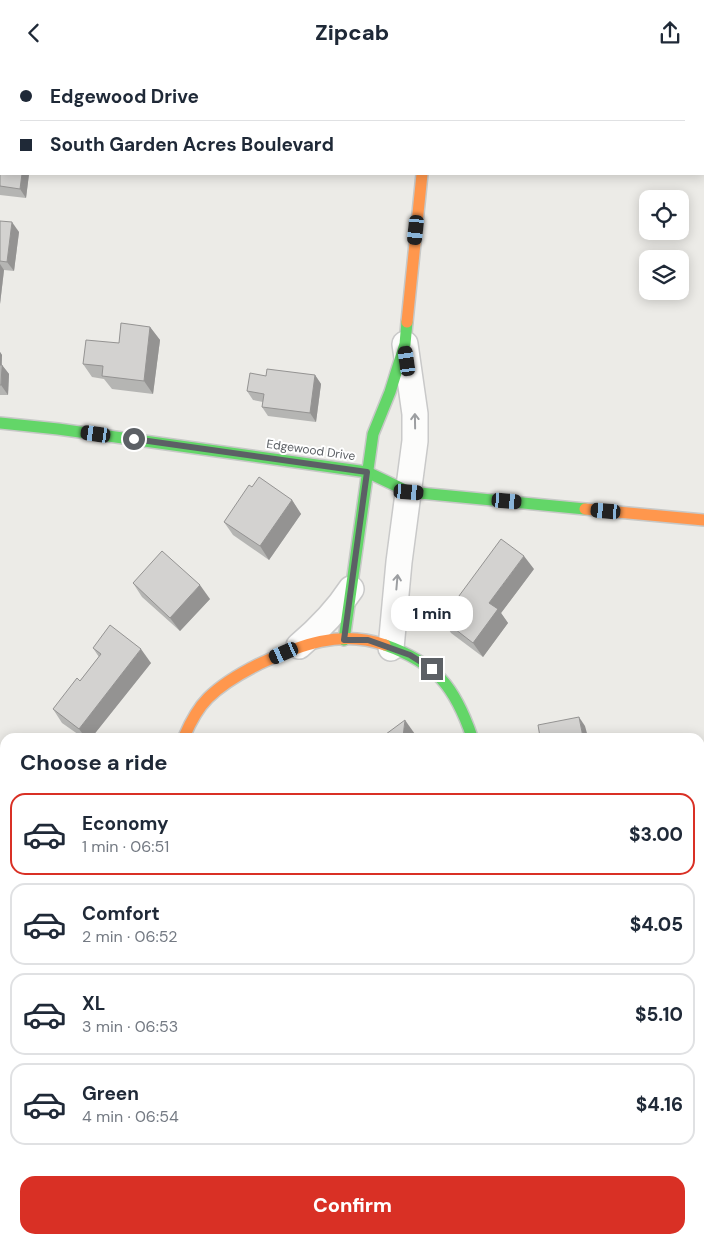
<!DOCTYPE html>
<meta charset="utf-8">
<style>
:root{--surface:#fff;--page:#f6f6f7;--text:#1f2937;--muted:#747a83;--line:#e0e1e3;--accent:#d93025}
body{margin:0;font-family:"DM Sans",sans-serif;background:var(--page);color:var(--text);height:100vh;display:flex;flex-direction:column;font-size:19px;white-space:nowrap}
*{box-sizing:border-box;margin:0}
p{font-size:16px;color:var(--muted)}
.icon{flex:none;width:28px;height:28px;fill:none;stroke:currentColor;stroke-width:2;stroke-linecap:round;stroke-linejoin:round}
.map{position:relative;flex:1;overflow:hidden}
.drawer{position:absolute;left:0px;top:668px;width:705px;height:511px;display:flex;flex-direction:column;background:var(--surface);border-radius:15px 15px 0 0;box-shadow:0 2px 12px #0003}
.drawer>*{flex:none}
.guide{position:absolute;left:0px;top:0px;width:705px;height:110px;box-shadow:0 2px 12px #0003;display:grid;align-content:center;height:110px;padding:0 20px;background:var(--surface)}
.buttons{position:absolute;left:639px;top:125px;display:grid;gap:10px}
.buttons a{display:grid;place-items:center;width:50px;height:50px;border-radius:10px;background:var(--surface);box-shadow:0 2px 12px #0003;font-size:25px}
.end{position:absolute;width:22px;height:22px;margin:-11px;border:6px solid #5c6065;background:#fff;box-shadow:0 0 0 2px #fff}
.from{border-radius:50%}
.bubble{position:absolute;height:35px;border-radius:15px;background:var(--surface);box-shadow:0 2px 12px #0003;font-size:16px;font-weight:800;line-height:35px;text-align:center}
.car{position:absolute;width:15px;height:30px;margin:-15px -8px;border-radius:6px;box-shadow:0 0 4px 1px #0007;background:linear-gradient(#222 24%,#8ab4d8 0 40%,#222 0 76%,#8ab4d8 0 86%,#222 0)}
.guide b{display:flex;align-items:center;gap:18px;height:48px;font-size:19px}
.guide b+b{border-top:1px solid var(--line)}
.guide i{width:12px;height:12px;background:var(--text)}
ul{padding:0;list-style:none}
li{display:flex;align-items:center;gap:15px;height:82px;margin:0 10px 8px;padding:0 10px;border:2px solid var(--line);border-radius:15px}
li div{flex:1}
li b{display:block;font-size:19px}
li em{font-style:normal;font-weight:800}
li.on{border-color:var(--accent)}
li>.icon{width:45px;height:45px;stroke-width:1.5}
h2{padding:0 20px;font-size:22px;line-height:60px}
.primary-button{display:flex;gap:10px;margin-top:auto;padding:10px 20px}
.primary-button a{flex:1;height:58px;border-radius:15px;background:var(--accent);color:#fff;font-size:20px;font-weight:800;line-height:58px;text-align:center}
header{display:flex;justify-content:space-between;align-items:center;height:65px;padding:0 20px;background:var(--surface);font-size:22px;font-weight:800}
.map>svg:first-child{display:block}
.lines{fill:none;stroke-linecap:round;stroke-linejoin:round}
.street-casing{stroke:#c9c9c9;stroke-width:28}
.fast-casing{stroke:#c7c8c7;stroke-width:14}
.slow-casing{stroke:#c7c8c7;stroke-width:14}
.street{stroke:#fcfcfb;stroke-width:25}
.fast{stroke:#63d668;stroke-width:11}
.slow{stroke:#ff974d;stroke-width:11}
.wall{fill:#b5b5b3}
.shaded-wall{fill:#949392}
.building{fill:#d3d2d0;stroke:#949392}
.oneway{stroke:#9c9ea1}
.route{stroke:#5c6065;stroke-width:6}
.labels{text-anchor:middle;dominant-baseline:central;stroke-width:4;stroke-linejoin:round;paint-order:stroke}
.street-label{font-size:12px;fill:#5c6065;stroke:#fff}
</style>
<header><svg class="icon" aria-label="back" viewBox="0 0 24 24"><path d="M15 5l-7 7 7 7"/></svg>Zipcab<svg class="icon" aria-label="share" viewBox="0 0 24 24"><path d="M12 15V3M7 8l5-5 5 5M5 13v7h14v-7"/></svg></header>
<div class="map">
<svg width="704" height="1178" viewBox="0 0 704 1178">
<rect width="100%" height="100%" fill="#ecebe7"/>
<g class="lines">
<defs>
<g id="street">
<polyline points="436,1 436,0"/>
<path d="M299,581C319,564 336,547 351,524"/>
<polyline points="391,583 399,497 415,376 415,349 405,279"/>
<polyline points="44,1178 45,1174"/>
</g>
<g id="fast">
<polyline points="0,358 58,364 367,407 409,427 585,444"/>
<polyline points="344,575 373,369 390,327 405,279 407,257"/>
<path d="M385,580C436,598 455,622 472,672"/>
<polyline points="0,1118 5,1119"/>
<polyline points="374,1174 403,1178"/>
<polyline points="628,1174 657,1178"/>
</g>
<g id="slow">
<polyline points="407,257 422,109"/>
<polyline points="585,444 704,455"/>
<path d="M184,672C190,658 197,644 208,633C223,618 241,608 259,599C300,580 340,564 385,580"/>
<polyline points="0,1081 5,1082"/>
</g>
</defs>
<use href="#street" class="street-casing"/>
<use href="#fast" class="fast-casing"/>
<use href="#slow" class="slow-casing"/>
<use href="#street" class="street"/>
<use href="#fast" class="fast"/>
<use href="#slow" class="slow"/>
</g>
<g class="wall">
<polygon points="0,0 35,0 35,1 1,1 29,109 26,133 0,130"/>
<polygon points="0,156 19,167 14,206 4,205 0,239"/>
<polygon points="150,262 160,275 153,329 112,324 104,314 92,312 83,299"/>
<polygon points="0,287 2,290 2,300 9,309 8,330 0,330"/>
<polygon points="315,310 321,319 316,357 268,351 262,342 263,337 253,335 247,326 266,311"/>
<polygon points="252,422 292,435 301,449 269,495 233,470 224,457"/>
<polygon points="534,504 501,548 508,558 483,592 451,568 442,554"/>
<polygon points="133,518 210,534 180,566 142,532"/>
<polygon points="93,583 151,598 92,672 82,672 62,658 53,644 80,616 99,592"/>
<polygon points="700,962 704,963 704,1029 700,1028"/>
<polygon points="700,1047 704,1048 704,1134 700,1133"/>
</g>
<g class="shaded-wall">
<polygon points="22,109 29,109 26,133 20,124"/>
<polygon points="12,157 19,167 14,206 7,197"/>
<polygon points="0,199 4,205 0,239"/>
<polygon points="150,262 160,275 153,329 144,316"/>
<polygon points="0,287 2,290 1,309 0,307"/>
<polygon points="2,300 9,309 8,330 1,320"/>
<polygon points="315,310 321,319 316,357 310,348"/>
<polygon points="292,435 301,449 269,495 260,481"/>
<polygon points="524,491 534,504 501,548 508,558 483,592 473,578 489,538"/>
<polygon points="200,520 210,534 180,566 170,553"/>
<polygon points="141,584 151,598 92,672 85,672 79,664"/>
<polygon points="579,652 585,661 588,672 583,672"/>
<polygon points="405,655 417,672 403,672"/>
<polygon points="704,1010 704,1024 702,1020"/>
</g>
<g class="building">
<polygon points="0,0 29,0 29,1 1,1 1,109 22,109 20,124 0,121"/>
<polygon points="0,156 12,157 7,197 0,196"/>
<polygon points="121,258 150,262 144,316 102,311 103,301 83,299 86,275 119,278"/>
<polygon points="0,300 2,300 1,320 0,320"/>
<polygon points="267,304 315,310 310,348 262,342 264,329 247,326 250,308 266,311"/>
<polygon points="259,412 292,435 260,481 224,457 249,420 252,422"/>
<polygon points="501,474 524,491 489,538 498,544 473,578 442,554"/>
<polygon points="162,486 200,520 170,553 133,518"/>
<polygon points="110,560 141,584 79,664 53,644 77,613 80,616 101,589 93,583"/>
<polygon points="579,652 583,672 540,672 538,660"/>
<polygon points="405,655 403,672 382,672"/>
<polygon points="5,960 5,978 2,977"/>
<polygon points="700,962 704,963 704,1010 702,1020 700,1020"/>
<polygon points="700,1047 704,1048 704,1122 700,1121"/>
</g>
<defs><path id="oneway-shaft" d="M-6 0H5M1.5-3L5.5 0L1.5 3" fill="none" stroke-width="1.6" stroke-linecap="round" stroke-linejoin="round" transform="scale(1.25)"/></defs>
<g class="oneway">
<use href="#oneway-shaft" transform="translate(415 356) rotate(-91)"/>
<use href="#oneway-shaft" transform="translate(397 517) rotate(-85)"/>
</g>
<g class="lines">
<polyline class="route" points="134,374 367,407 344,575 368,575 410,590 432,604"/>
</g>
<g class="labels">
<g class="street-label">
<text transform="translate(311 385) rotate(8)">Edgewood Drive</text>
</g>
</g>
</svg>
<div class="buttons">
<a><svg class="icon" aria-label="locate" viewBox="0 0 24 24"><circle cx="12" cy="12" r="6"/><path d="M12 2v4M12 18v4M2 12h4M18 12h4"/></svg></a>
<a><svg class="icon" aria-label="layers" viewBox="0 0 24 24"><path d="M12 4l9 5-9 5-9-5zM3 14l9 5 9-5"/></svg></a>
</div>
<i class="end from" style="left:134px;top:374px"></i>
<i class="end" style="left:432px;top:604px"></i>
<div class="bubble" style="left:391px;top:531px;width:82px">1 min</div>
<i class="car" style="left:416px;top:165px;rotate:186deg"></i>
<i class="car" style="left:407px;top:296px;rotate:352deg"></i>
<i class="car" style="left:96px;top:369px;rotate:278deg"></i>
<i class="car" style="left:409px;top:427px;rotate:95deg"></i>
<i class="car" style="left:507px;top:436px;rotate:95deg"></i>
<i class="car" style="left:606px;top:446px;rotate:275deg"></i>
<i class="car" style="left:284px;top:588px;rotate:246deg"></i>
<div class="guide">
<b><i class="from"></i>Edgewood Drive</b>
<b><i></i>South Garden Acres Boulevard</b>
</div>
<section class="drawer">
<h2>Choose a ride</h2>
<ul>
<li class="on"><svg class="icon" aria-label="car" viewBox="0 0 24 24"><path d="M5 17H2v-5l4-1 3-4h7l3 4 3 1v5h-3M9 17h6M6 11h13"/><circle cx="7" cy="17" r="2"/><circle cx="17" cy="17" r="2"/></svg><div><b>Economy</b><p>1 min · 06:51</p></div><em>$3.00</em></li>
<li><svg class="icon" aria-label="car" viewBox="0 0 24 24"><path d="M5 17H2v-5l4-1 3-4h7l3 4 3 1v5h-3M9 17h6M6 11h13"/><circle cx="7" cy="17" r="2"/><circle cx="17" cy="17" r="2"/></svg><div><b>Comfort</b><p>2 min · 06:52</p></div><em>$4.05</em></li>
<li><svg class="icon" aria-label="car" viewBox="0 0 24 24"><path d="M5 17H2v-5l4-1 3-4h7l3 4 3 1v5h-3M9 17h6M6 11h13"/><circle cx="7" cy="17" r="2"/><circle cx="17" cy="17" r="2"/></svg><div><b>XL</b><p>3 min · 06:53</p></div><em>$5.10</em></li>
<li><svg class="icon" aria-label="car" viewBox="0 0 24 24"><path d="M5 17H2v-5l4-1 3-4h7l3 4 3 1v5h-3M9 17h6M6 11h13"/><circle cx="7" cy="17" r="2"/><circle cx="17" cy="17" r="2"/></svg><div><b>Green</b><p>4 min · 06:54</p></div><em>$4.16</em></li>
</ul>
<div class="primary-button"><a>Confirm</a></div>
</section>
</div>
